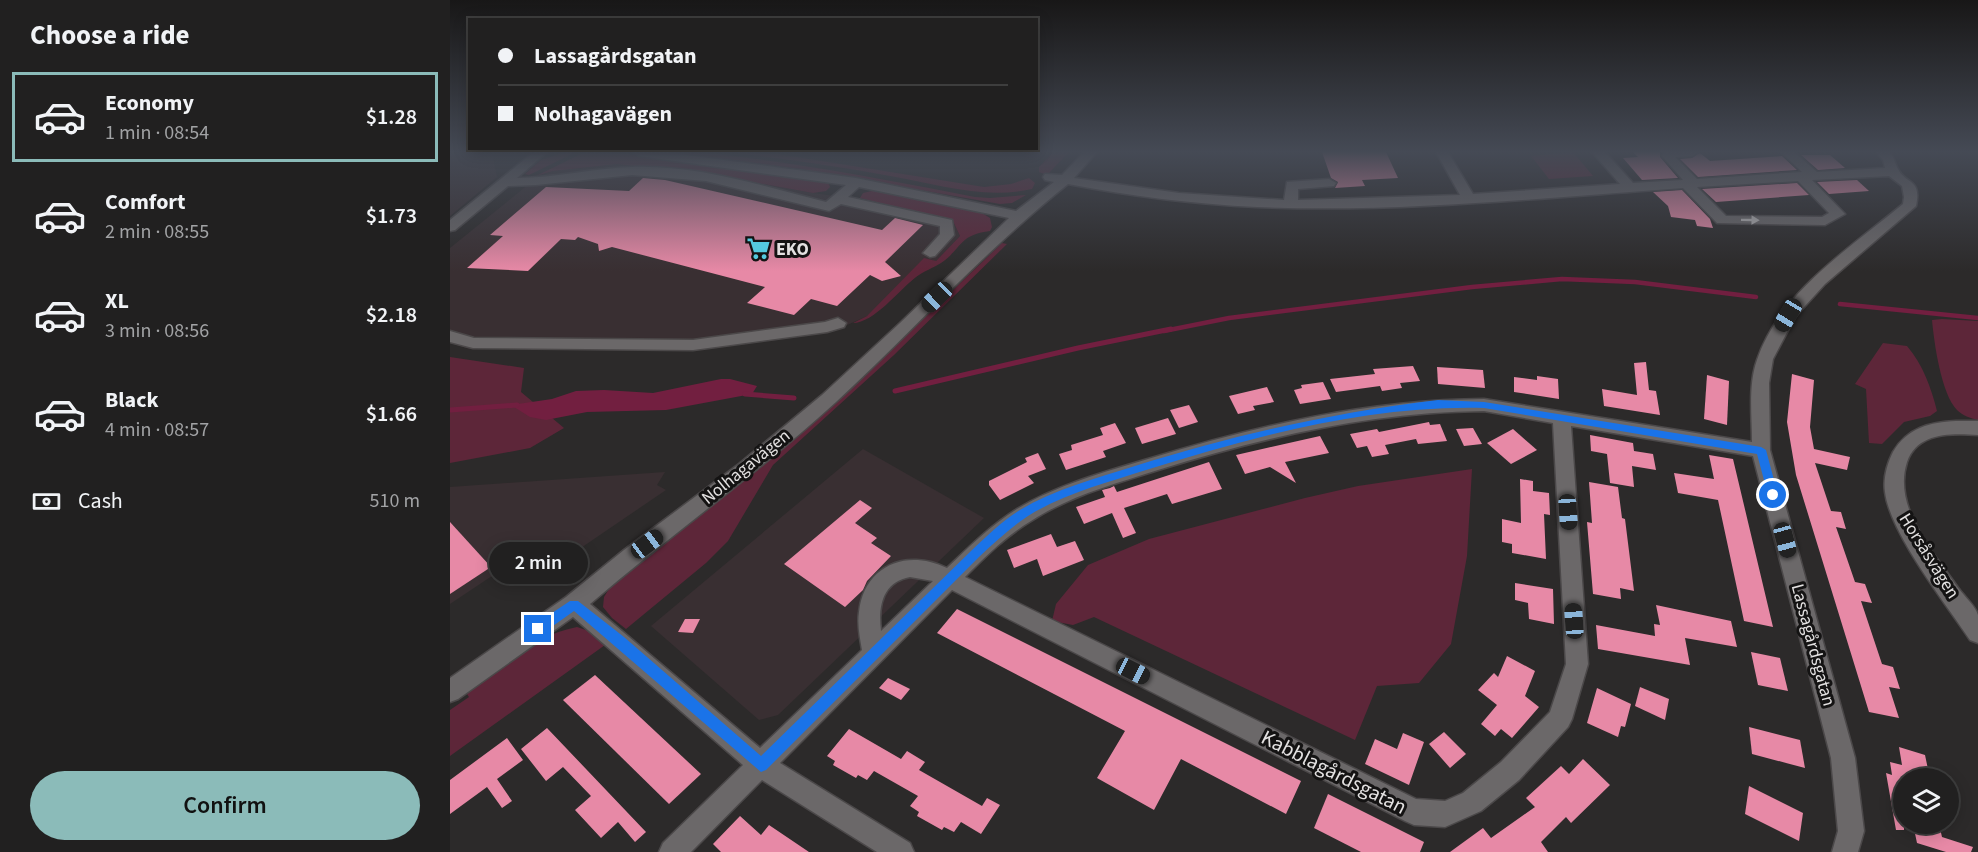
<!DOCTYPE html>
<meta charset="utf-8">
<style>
:root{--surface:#212020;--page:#2d2d2d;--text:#f1f3f6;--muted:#a2a3a5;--line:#3e3e3e;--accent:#8bbbb9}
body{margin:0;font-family:"Source Sans 3",sans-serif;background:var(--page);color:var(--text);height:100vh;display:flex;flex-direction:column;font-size:22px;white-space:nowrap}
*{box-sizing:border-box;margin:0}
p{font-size:20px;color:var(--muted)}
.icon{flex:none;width:33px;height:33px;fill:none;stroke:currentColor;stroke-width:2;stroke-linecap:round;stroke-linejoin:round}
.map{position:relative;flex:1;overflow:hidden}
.side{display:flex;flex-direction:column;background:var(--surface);width:450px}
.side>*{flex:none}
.top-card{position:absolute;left:18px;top:18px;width:570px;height:132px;border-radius:0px;box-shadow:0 3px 15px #0003,0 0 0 2px var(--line);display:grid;align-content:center;height:132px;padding:0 30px;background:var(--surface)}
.fabs{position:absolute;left:1443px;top:768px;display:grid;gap:12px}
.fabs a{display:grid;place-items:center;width:66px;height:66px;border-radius:50%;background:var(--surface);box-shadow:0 3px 15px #0003,0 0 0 2px var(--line);font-size:30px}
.end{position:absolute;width:27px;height:27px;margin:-14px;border:8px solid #1a73e8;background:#fff;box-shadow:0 0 0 3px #fff}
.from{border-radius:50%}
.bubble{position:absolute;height:42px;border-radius:21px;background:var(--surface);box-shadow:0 3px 15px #0003,0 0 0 2px var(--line);font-size:20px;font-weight:600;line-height:42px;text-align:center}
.car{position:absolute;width:18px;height:36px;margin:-18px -9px;border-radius:8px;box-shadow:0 0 4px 2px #0007;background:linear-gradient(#222 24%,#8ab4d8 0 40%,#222 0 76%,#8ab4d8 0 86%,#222 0)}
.top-card b{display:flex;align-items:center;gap:21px;height:57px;font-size:22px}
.top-card b+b{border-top:2px solid var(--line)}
.top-card i{width:15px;height:15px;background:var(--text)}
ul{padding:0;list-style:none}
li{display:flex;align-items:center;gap:18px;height:90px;margin:0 12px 9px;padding:0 18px;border:3px solid transparent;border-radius:0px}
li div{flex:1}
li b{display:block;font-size:22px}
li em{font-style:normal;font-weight:600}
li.selected{border-color:var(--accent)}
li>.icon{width:54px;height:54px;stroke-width:1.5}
h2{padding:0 30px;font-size:27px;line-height:72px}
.pay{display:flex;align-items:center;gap:15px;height:66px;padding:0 30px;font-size:22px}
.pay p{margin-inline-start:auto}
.primary-button{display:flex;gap:12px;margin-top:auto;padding:12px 30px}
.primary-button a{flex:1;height:69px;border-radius:36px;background:var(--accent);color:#111;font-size:24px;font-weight:600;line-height:69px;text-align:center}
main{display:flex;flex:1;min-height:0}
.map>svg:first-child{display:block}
.built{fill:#392f32}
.green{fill:#5d2639}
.water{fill:#721f40}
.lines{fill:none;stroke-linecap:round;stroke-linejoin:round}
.stream-far1{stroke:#721f40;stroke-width:4.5}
.stream{stroke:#721f40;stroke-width:5}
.building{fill:#e789a6}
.minor-casing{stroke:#4b4849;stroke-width:3}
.minor{fill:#6b6869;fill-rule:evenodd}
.oneway{fill:#b9b7b7}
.route{fill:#1a73e8}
.labels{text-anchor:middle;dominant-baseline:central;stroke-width:6;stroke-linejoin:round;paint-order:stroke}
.poi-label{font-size:18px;font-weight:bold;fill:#e3e1e1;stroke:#141313;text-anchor:start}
.street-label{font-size:18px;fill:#e3e1e1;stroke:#141313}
.near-street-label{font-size:21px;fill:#e3e1e1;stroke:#141313}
</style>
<main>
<section class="side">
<h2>Choose a ride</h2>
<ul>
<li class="selected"><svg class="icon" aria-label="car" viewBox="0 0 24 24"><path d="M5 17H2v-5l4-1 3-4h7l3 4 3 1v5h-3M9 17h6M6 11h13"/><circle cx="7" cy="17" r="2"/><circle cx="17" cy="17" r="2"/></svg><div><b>Economy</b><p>1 min · 08:54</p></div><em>$1.28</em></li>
<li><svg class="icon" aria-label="car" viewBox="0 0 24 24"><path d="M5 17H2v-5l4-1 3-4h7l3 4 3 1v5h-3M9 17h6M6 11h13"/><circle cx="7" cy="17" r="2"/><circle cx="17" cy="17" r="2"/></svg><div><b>Comfort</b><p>2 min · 08:55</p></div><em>$1.73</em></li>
<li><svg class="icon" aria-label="car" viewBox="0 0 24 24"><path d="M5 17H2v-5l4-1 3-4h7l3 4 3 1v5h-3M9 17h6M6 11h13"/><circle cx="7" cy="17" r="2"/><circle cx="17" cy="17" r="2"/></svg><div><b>XL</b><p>3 min · 08:56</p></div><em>$2.18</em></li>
<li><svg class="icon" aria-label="car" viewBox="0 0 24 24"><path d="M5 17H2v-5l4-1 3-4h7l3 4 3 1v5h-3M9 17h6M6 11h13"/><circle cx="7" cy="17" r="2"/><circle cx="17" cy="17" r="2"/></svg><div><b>Black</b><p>4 min · 08:57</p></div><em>$1.66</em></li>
</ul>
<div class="pay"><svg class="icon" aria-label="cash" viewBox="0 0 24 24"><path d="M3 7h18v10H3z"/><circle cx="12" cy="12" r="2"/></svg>Cash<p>510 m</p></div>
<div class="primary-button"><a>Confirm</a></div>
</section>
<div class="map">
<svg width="1528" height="852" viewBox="0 0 1528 852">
<rect width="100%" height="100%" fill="#2c2a2a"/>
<g class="built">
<polygon points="0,153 42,154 47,177 0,216"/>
<polygon points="167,164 263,175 363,193 413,200 503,221 510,236 486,261 417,316 384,331 241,349 20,349 0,343 0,248 89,176 103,171"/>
<polygon points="413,449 534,518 328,715 309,720 201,626"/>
<polygon points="215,472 207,485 216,490 75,586 51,570 0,604 0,487"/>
</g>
<g class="green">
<polygon points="116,152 126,152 79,175 75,174 91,160"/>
<polygon points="135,152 176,154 270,166 378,182 380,187 376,191 363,193 263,175 167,164 103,171 86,176"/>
<path d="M223,152C262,152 301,158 341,164C402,173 464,185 525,197L540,198L576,195L562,203L550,204L351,169Z"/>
<path d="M280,152L328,154L534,187L561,184L579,178L585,183L582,189C534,200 488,184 440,176C387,166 333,159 280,152Z"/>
<polygon points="603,152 619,152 597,175 589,172 589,167"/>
<polygon points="1123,152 1143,176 1099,179 1081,156"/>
<path d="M426,190L532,213L540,218L542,227L540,231C508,235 512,249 491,263C483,268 474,271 466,277C449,290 424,323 403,323L417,316L474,258L486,261L510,236L503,221L410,198L413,193Z"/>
<polygon points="552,243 557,244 444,355 323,465 278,541 256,563 176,629 162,618 153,607 154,597 162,584 343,439 403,386"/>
<path d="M1492,319L1528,321V420C1520,418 1513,416 1507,410C1491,394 1484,342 1482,320Z"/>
<path d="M1433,343L1457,346C1473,365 1481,387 1487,411L1480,416L1454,422L1432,444L1419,443L1416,389L1405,384Z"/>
<polygon points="0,357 74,368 71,392 114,428 80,448 0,463"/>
<polygon points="1022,469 1017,556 1001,644 969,683 927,686 905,740 644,617 623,625 602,621 606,604 638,565 699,539 855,498 908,486"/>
<path d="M127,627L139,631L155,645L0,756V710L19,697L15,691C50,667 84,635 127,627Z"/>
</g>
<polygon class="water" points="271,379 280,379 307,386 302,394 216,410 137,412 96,420 80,417 61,405 102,399 126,391 154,390 203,393"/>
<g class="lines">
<g class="stream-far1">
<polyline points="1390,304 1528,318"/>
<polyline points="714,331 779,318 1022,287 1112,279 1185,282 1306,297"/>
</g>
<g class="stream">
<polyline points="445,391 628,348 721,329"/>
<polyline points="295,394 344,398"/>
<polyline points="0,410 67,405"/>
</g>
</g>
<g class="building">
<polygon points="872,152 936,152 948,178 912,180 915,186 885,188 888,182 881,178"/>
<polygon points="1183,152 1210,152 1210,157 1228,178 1192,180 1173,158 1188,157"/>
<polygon points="1250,153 1260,161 1332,156 1347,170 1248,177 1230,159 1242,158"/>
<polygon points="1351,155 1380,155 1395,168 1368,170"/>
<polygon points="193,178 215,180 432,230 445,218 473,225 435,262 451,276 432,281 420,275 387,306 361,299 344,315 297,303 315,287 162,247 149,251 148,244 128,237 125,240 111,239 78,271 17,268 53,236 40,235 96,187 179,191"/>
<polygon points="1407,180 1419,191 1379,194 1367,182"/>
<polygon points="1347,183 1359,195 1266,202 1252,189"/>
<polygon points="1232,190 1260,219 1263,228 1247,226 1245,220 1221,217 1218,206 1203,192"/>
<polygon points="1196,362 1199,390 1206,391 1210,415 1154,406 1152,389 1187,395 1184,363"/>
<polygon points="963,366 970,381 950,383 952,388 932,391 930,386 886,392 880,379 925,374 923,369"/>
<polygon points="987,367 1033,370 1035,388 988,384"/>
<polygon points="1342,374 1364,380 1360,427 1364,449 1400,457 1397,470 1365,463 1381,511 1391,512 1396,529 1386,527 1405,582 1415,584 1422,603 1411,601 1432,664 1443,667 1450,689 1439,687 1449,718 1419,712 1346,475 1337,422"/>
<polygon points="1257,375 1279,381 1277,425 1254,419"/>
<polygon points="1087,376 1108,379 1109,399 1064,392 1064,377 1087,380"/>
<polygon points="873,382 881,399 850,404 844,390 852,388 851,385"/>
<polygon points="817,387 824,402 803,406 805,410 788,414 779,396"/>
<polygon points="739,405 748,422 729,428 720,410"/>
<polygon points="718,418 726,434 692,444 685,428"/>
<polygon points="979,422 980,425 990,424 997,441 968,444 966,439 935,445 939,454 922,457 917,446 907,448 900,434 927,429 929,432"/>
<polygon points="665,423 676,443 653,451 656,457 616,470 609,454 622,450 621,445 653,435 650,428"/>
<polygon points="1023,428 1032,444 1014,446 1006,429"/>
<polygon points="1063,429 1087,450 1061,464 1037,443"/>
<polygon points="1140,435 1183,443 1184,451 1203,454 1206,470 1182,466 1184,487 1160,483 1157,454 1141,451"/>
<polygon points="870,436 879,453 835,462 846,483 820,467 795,474 786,455"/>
<polygon points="588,453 596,469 578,476 584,483 550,500 539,485 539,481 577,462 575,458"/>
<polygon points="1259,455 1283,459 1323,627 1294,621 1268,500 1228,493 1224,473 1264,479"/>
<polygon points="759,462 772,489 722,504 717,494 674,508 686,533 673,538 662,513 634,524 626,507 655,497 652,490 660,488 664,486 667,492"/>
<polygon points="1070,479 1083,481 1083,491 1099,493 1100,515 1094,514 1096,559 1062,553 1062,544 1052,542 1052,519 1071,523"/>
<polygon points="1139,482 1168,487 1172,518 1175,519 1184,591 1170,588 1171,599 1143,594 1137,522 1142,523"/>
<polygon points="410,500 422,508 405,523 427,538 421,543 441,556 417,581 413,590 395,607 334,564"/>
<polygon points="0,522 41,567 0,594"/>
<polygon points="601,534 607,547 625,541 634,560 593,576 587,559 564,568 557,550"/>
<polygon points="1065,583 1103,589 1104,624 1079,619 1078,603 1065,600"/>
<polygon points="1206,605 1281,621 1287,647 1235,638 1240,665 1148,649 1146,625 1205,636 1204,624 1210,625"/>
<polygon points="507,609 851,781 836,814 731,759 704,810 647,778 675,731 487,633"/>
<polygon points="235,619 250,619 243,633 228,632"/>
<polygon points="1301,652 1330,658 1338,691 1308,685"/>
<polygon points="1057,656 1085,671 1075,696 1089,707 1062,738 1051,729 1045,736 1031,724 1047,705 1028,690 1044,673 1048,677"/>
<polygon points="145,675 251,774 219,804 113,700"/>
<polygon points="438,678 460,689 451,700 429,688"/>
<polygon points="1190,687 1219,699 1215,720 1185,706"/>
<polygon points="1147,688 1181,704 1175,727 1171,726 1168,737 1137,723"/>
<polygon points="1299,727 1350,740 1355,768 1302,754"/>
<polygon points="97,728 196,832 185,842 168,822 151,838 125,810 141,796 113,767 96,781 71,749"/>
<polygon points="399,729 451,759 457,751 475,762 469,770 532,806 537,798 550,805 531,834 511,822 504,832 494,827 492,830 467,816 469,812 460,806 468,796 424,771 417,780 408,775 406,778 383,765 385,761 377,756"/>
<polygon points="994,732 1016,754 1000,768 979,744"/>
<polygon points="953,733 974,742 959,785 915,764 925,739 947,749"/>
<polygon points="57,738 73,760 47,779 62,801 52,808 37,787 0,814 0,780"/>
<polygon points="1449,747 1475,755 1479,774 1484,775 1484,778 1452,778 1454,779 1454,830 1446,830 1436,773 1442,775 1440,762 1452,765"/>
<polygon points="1133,759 1160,785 1121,823 1116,817 1091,842 1098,852 1000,852 1033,828 1041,838 1085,807 1076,798 1111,766 1119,774"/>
<polygon points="1299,786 1353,813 1349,841 1295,814"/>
<polygon points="878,794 974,842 970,852 911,852 864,828"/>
<polygon points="290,816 311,835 319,825 359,852 271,852 263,844"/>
<polygon points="1463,824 1489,824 1492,837 1523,847 1521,852 1496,852 1467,843"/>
</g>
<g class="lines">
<defs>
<g id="minor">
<path d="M84,152H97L67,178C106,178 143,168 182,167C248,165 313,186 376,202L396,185L189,156L183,152H214L406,178L566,211L604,182L595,180L593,177L595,174L612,175L634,152H647L624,178L729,193L834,200L837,182L879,179L886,183L884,186L848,189V200L1010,195L986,152H998L1023,194L1170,184L1142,152H1155L1183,183L1233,180L1212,156L1215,152H1248L1242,156L1225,157L1247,179L1352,172L1331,152H1344L1367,172L1435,168L1433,160L1426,152H1439C1445,158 1444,162 1448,169C1456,185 1472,178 1466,206L1375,284L1345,317L1323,359L1319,383L1320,450L1405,758L1414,831L1408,852H1382L1388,831L1381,758L1303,456L1121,426L1138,664L1122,719L1118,727L1069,780L1031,811L995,827L964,825L955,821L502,590L330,763L460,843L464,852H427L312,780L241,852H209L213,843L293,765L123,617L8,699L0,702V678L116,597L174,550L289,464L372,395L450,323L559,218L409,187L398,197L502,220L504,235L485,256L480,257L473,253L490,234V226L391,204L379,211L256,181L182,175L86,185L58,186L5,230L0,231V220ZM1439,176L1452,186L1454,197L1453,204C1400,248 1330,292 1307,360C1298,385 1302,415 1302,442L1034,399C918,400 809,425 698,459C654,472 607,485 567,509C540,526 519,547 497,568C456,548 414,566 409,612C407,625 410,638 412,650L310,748L140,604C220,535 307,474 386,402C464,330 535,250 618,184C680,196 743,204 807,207C949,213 1091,198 1233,188L1267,223L1375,225L1395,214L1362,180ZM1348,181L1379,213L1372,217L1276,216L1247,187ZM1034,411L1103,423L1116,664L1100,712L1051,762L1013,793L995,801L966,799L515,577C536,556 556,536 581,521C619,496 665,484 708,470C815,437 921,412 1034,411ZM460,577L483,581L431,631C428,607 432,582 460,577Z"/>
<polygon points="388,318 396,323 394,327 377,332 243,350 23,348 0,342 0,331 24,338 243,340 375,322"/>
<path d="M1506,421H1528V435C1502,433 1467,432 1457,462C1442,508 1485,555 1509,589C1515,597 1526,607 1528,615C1528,623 1528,635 1528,643L1520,640C1496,604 1440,533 1435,492C1433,479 1437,464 1443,452C1457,428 1480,422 1506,421Z"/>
</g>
</defs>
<use href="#minor" class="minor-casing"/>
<use href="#minor" class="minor"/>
</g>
<defs><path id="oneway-solid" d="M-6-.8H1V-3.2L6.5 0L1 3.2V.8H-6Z" transform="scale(1.5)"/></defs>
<use class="oneway" href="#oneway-solid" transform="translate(1300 220) rotate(1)"/>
<linearGradient id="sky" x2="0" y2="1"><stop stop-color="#181717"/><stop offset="0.56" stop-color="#454a55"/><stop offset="1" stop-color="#454a55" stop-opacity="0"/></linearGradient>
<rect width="1528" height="271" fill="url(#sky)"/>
<path class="route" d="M988,400L1034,402L1311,447L1316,450L1328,495L1323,499L1318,495L1307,454L1034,408C919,405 805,436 696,470C656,483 613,494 578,516C560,528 544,543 529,557L316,770L311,772L124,611L93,633H84L83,629L84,625L120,601H128L174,637L311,756L521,551C537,536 552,521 570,510C605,489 647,478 685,466C788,434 881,413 988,400Z"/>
<defs>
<symbol id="supermarket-bare" viewBox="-9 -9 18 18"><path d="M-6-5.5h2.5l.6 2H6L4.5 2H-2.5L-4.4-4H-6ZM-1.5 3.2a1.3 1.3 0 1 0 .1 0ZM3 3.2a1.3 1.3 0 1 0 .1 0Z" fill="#54cade" stroke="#141313" stroke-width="2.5" paint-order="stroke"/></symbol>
</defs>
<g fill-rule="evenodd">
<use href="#supermarket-bare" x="292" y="232" width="33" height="33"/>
</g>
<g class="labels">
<g class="poi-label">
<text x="326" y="249">EKO</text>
</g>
<g class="street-label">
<text transform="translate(296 467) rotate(-39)">Nolhagavägen</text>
<text transform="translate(1479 556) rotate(58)">Horsåsvägen</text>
<text transform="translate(1363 645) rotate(75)">Lassagårdsgatan</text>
</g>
<g class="near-street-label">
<text transform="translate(884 772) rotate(27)">Kabblagårdsgatan</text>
</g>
</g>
</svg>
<div class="fabs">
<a><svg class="icon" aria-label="layers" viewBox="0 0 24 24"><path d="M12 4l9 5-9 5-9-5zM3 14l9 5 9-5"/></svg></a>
</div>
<i class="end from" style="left:1323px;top:495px"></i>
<i class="end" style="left:88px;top:629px"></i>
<div class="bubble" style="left:39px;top:542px;width:99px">2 min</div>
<i class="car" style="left:487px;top:297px;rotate:226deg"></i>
<i class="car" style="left:1338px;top:315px;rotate:211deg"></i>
<i class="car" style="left:1118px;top:512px;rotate:176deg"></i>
<i class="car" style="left:1335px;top:540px;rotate:165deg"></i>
<i class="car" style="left:197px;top:544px;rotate:53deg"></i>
<i class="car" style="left:1124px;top:621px;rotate:356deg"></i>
<i class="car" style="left:683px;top:671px;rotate:117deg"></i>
<div class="top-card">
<b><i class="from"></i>Lassagårdsgatan</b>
<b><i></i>Nolhagavägen</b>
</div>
</div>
</main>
